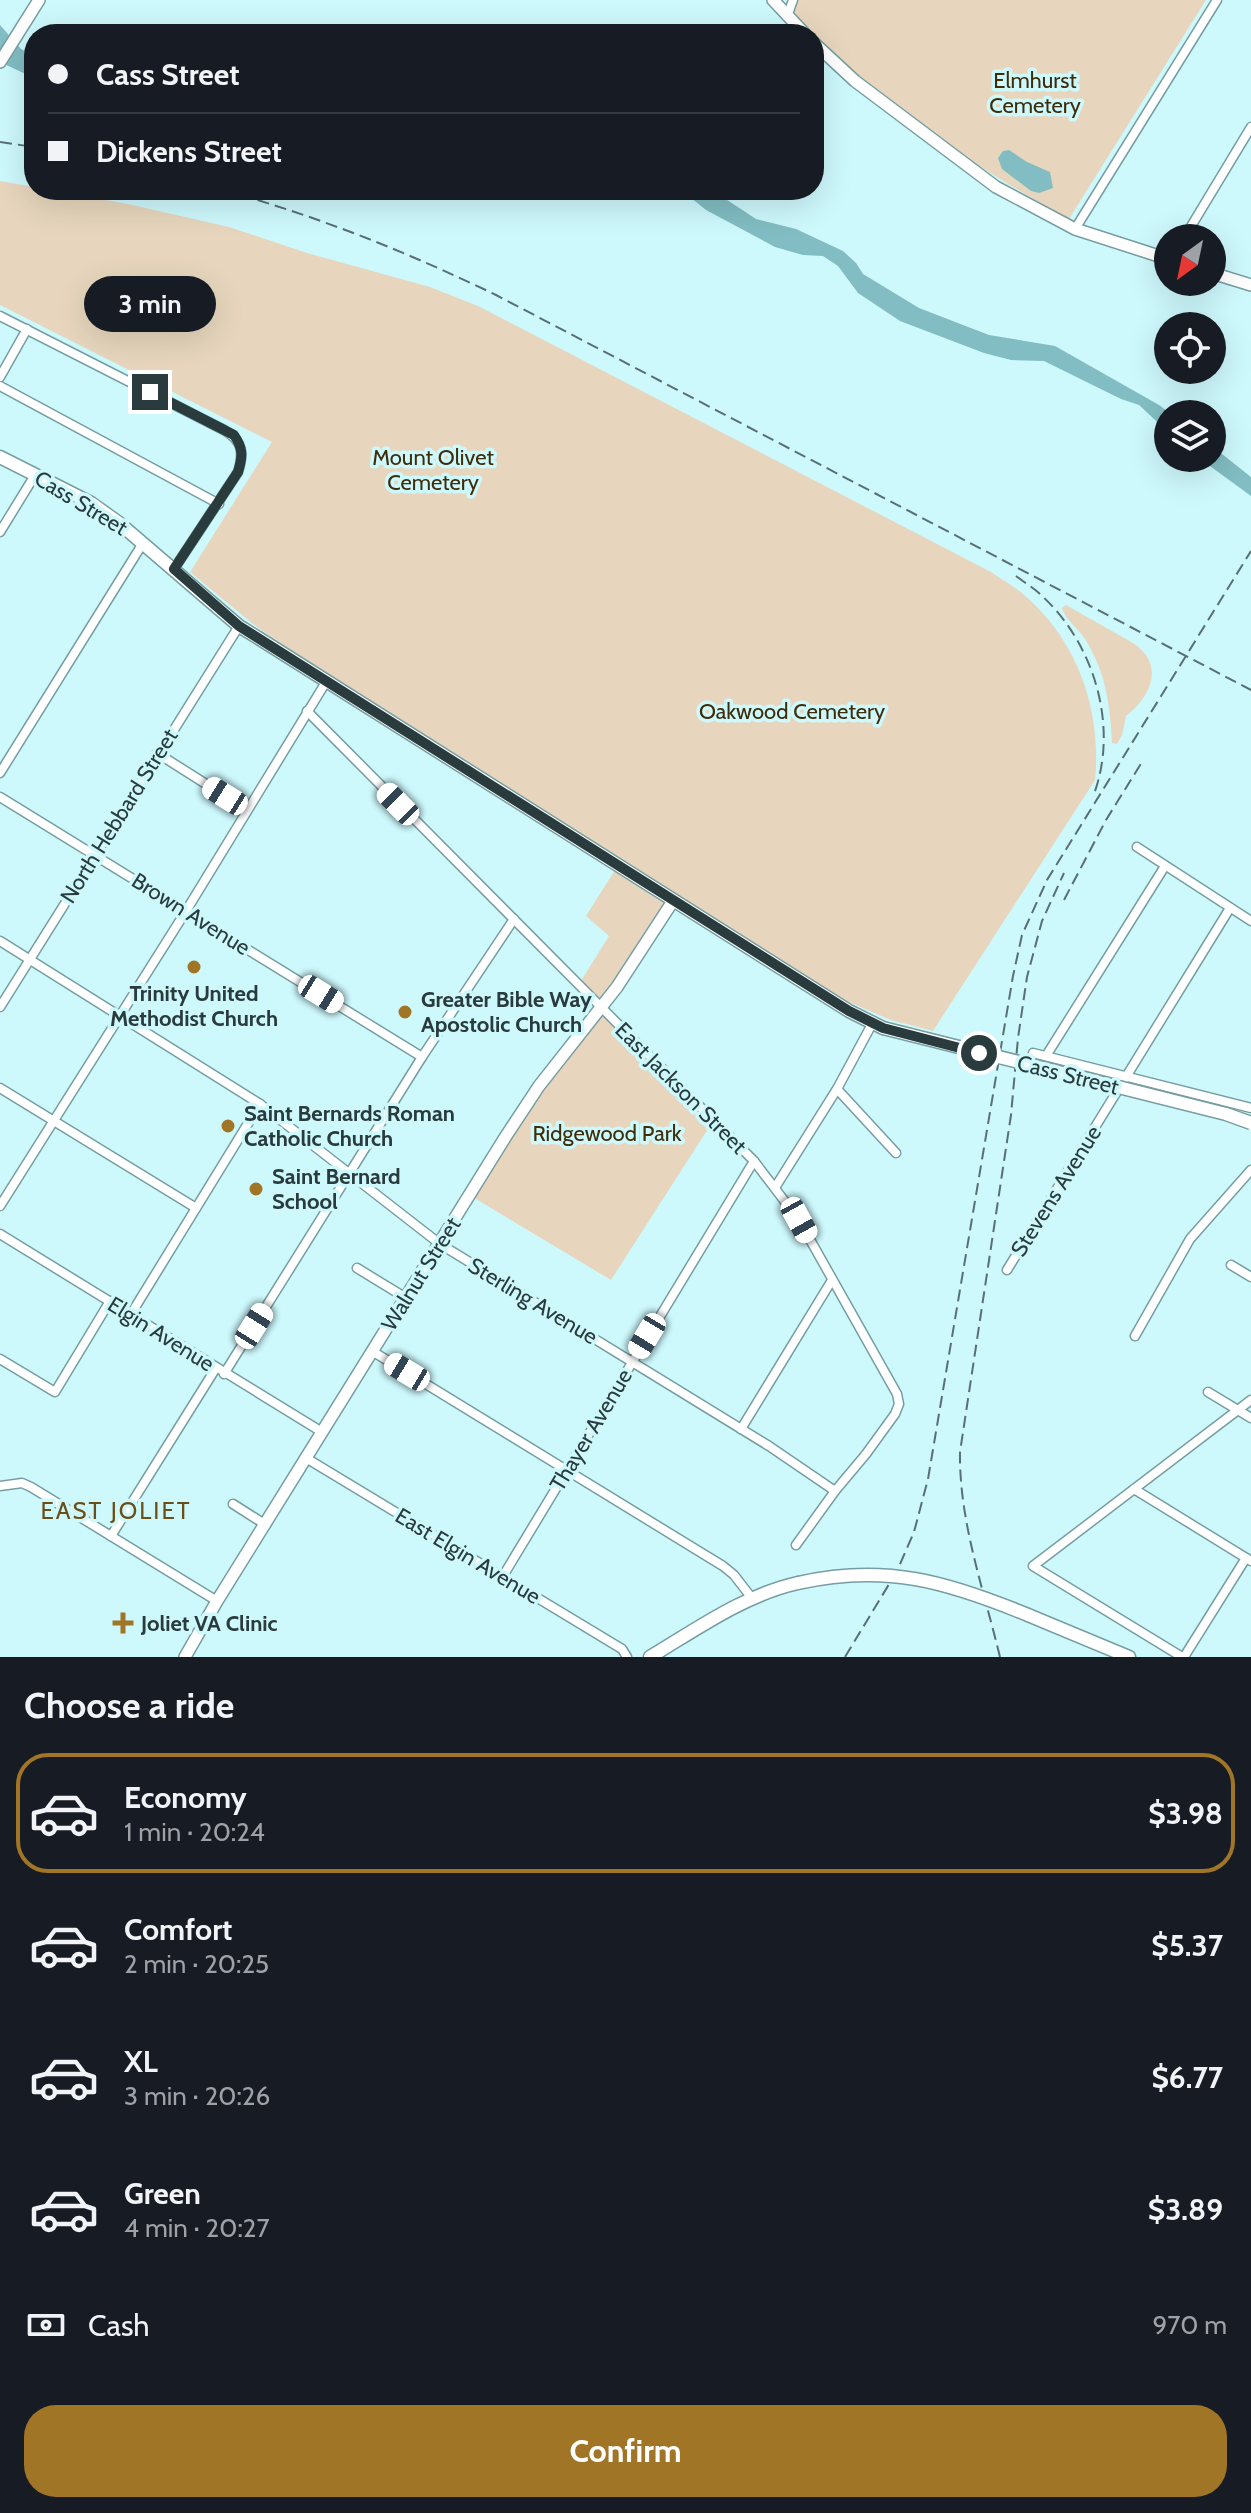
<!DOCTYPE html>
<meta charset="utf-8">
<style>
:root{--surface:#171b24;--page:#20242c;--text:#f1f3f6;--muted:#9ea1a6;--line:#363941;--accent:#a07525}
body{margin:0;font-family:Cabin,sans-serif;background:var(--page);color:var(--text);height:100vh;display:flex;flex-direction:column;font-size:30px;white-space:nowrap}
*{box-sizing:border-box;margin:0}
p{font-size:26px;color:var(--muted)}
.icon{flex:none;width:44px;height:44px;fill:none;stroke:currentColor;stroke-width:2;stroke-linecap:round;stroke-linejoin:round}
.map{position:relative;height:1657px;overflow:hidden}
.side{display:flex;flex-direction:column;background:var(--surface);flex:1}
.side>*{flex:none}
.top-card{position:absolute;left:24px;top:24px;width:800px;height:176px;border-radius:32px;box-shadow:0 8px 32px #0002;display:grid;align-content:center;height:176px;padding:0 24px;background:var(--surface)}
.needle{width:52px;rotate:213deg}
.buttons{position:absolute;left:1154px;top:224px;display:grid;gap:16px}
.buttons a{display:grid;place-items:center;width:72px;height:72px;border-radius:50%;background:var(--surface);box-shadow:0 8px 32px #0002;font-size:40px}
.end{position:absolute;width:36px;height:36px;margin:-18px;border:10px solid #2a3b3d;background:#fff;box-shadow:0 0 0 4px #fff}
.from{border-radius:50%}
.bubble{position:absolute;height:56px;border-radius:28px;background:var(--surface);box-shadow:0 8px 32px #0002;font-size:26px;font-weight:700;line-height:56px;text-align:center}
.car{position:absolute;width:24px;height:48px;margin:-24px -12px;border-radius:10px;box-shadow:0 0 6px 2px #0007;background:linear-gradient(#fff 24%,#345 0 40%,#fff 0 76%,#345 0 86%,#fff 0)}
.top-card b{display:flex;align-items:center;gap:28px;height:76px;font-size:30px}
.top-card b+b{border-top:2px solid var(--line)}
.top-card i{width:20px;height:20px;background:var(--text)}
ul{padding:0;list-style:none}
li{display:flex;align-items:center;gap:24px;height:120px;margin:0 16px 12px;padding:0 8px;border:4px solid transparent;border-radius:32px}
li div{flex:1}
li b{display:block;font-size:30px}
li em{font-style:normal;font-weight:700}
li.selected{border-color:var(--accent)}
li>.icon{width:72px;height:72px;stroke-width:1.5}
h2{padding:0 24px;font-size:36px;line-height:96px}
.pay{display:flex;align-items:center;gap:20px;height:88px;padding:0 24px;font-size:30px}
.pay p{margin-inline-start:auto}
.button{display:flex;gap:16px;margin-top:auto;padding:16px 24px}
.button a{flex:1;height:92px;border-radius:32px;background:var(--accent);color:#fff;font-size:32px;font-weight:700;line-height:92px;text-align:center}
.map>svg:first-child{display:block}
.green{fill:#e7d6bd}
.water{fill:#81bdc2}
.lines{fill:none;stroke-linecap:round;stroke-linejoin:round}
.street-casing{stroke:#769ea2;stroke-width:11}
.secondary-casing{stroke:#769ea2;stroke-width:14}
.primary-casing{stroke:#769ea2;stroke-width:15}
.street{stroke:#fff;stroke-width:8}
.secondary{stroke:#fff;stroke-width:11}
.primary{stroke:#fff;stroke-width:12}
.rail{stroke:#587073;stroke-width:2;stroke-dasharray:12 6;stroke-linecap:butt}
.primary-bridge-casing{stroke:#769ea2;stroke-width:15;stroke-linecap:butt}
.primary-bridge{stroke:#fff;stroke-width:12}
.route{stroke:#2a3b3d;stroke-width:10}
.poi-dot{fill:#a07525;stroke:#cdf8fc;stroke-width:3}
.labels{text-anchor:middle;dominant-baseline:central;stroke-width:7;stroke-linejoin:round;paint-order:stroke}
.park-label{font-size:22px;fill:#3f2c0a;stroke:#cdf8fc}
.street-label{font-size:22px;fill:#2a3b3d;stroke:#cdf8fc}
.poi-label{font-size:22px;font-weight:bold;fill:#2a3b3d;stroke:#cdf8fc;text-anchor:start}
.neighbourhood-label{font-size:24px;letter-spacing:2px;fill:#6c4e18;stroke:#cdf8fc}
</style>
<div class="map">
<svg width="1251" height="1657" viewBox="0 0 1251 1657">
<rect width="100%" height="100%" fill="#cdf8fc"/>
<g class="green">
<path d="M797,0H1206L1069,219C977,169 891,110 814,39V34H808L791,18Z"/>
<path d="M0,181L34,187V190H49L128,204L229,227L307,253L430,287L478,306L991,572C1001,579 1012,585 1022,593C1077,639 1102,709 1095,780L933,1031L891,1020L844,1000L285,646L253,624L190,572L272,442L0,305Z"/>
<path d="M1066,605L1133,643C1165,664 1152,696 1126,716L1122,735L1117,744L1112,743C1110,704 1106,673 1085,639C1078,628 1066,621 1062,608Z"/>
<polygon points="617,867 671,902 600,1006 579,984 609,936 586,916"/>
<polygon points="600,1008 713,1121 611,1280 471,1196 538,1087"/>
</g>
<g class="water">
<polygon points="0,25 21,49 34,56 34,78 0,62"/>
<polygon points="1009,150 1027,162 1050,172 1053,188 1039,193 1031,191 1002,169 998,158 1003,151"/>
<polygon points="681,190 712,190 756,219 796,229 843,251 856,263 863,274 919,308 989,335 1055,346 1159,405 1171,414 1168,414 1168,432 1139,405 1121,399 1044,361 1011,360 984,353 900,321 858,293 838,266 823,256 803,255 775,247 706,210"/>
<polygon points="1212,446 1251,477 1251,496 1199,458 1212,458"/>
</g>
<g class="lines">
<defs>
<g id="street">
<polyline points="787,17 793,0"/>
<polyline points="1075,229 1217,0"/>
<polyline points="1184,238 1251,127"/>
<path d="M0,316L224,430C243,441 244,453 238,472L174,569"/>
<polyline points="0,377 27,329"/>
<polyline points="0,386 219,504"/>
<polyline points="0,532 35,475"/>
<polyline points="307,711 754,1161 799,1220 897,1394 899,1404 895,1414 866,1454 835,1491 796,1545"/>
<polyline points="157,753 247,810"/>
<polyline points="0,773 143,543"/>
<polyline points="0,797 422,1057"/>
<polyline points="1137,847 1251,921"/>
<polyline points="0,941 260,1104 440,1244 769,1446 835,1491"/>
<polyline points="0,1007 239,626"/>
<polyline points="1033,1053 1251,1108"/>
<polyline points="1046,1056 1165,866"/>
<polyline points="0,1088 196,1208"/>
<polyline points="837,1089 896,1153"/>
<polyline points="776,1186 837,1089 872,1024"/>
<polyline points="0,1206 186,911 326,682"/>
<polyline points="0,1234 322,1432"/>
<polyline points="1231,1265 1251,1277"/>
<polyline points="357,1268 406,1298"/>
<polyline points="1007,1270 1230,908"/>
<polyline points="131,1314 260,1104"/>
<polyline points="1135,1336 1190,1239 1251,1170"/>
<polyline points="372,1351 723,1566 734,1575 751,1597"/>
<polyline points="0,1359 55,1392 110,1301"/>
<polyline points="224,1374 422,1057 514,919"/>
<polyline points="1208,1392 1251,1418"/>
<polyline points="741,1429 832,1280"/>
<polyline points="306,1458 622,1649 627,1657"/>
<polyline points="0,1486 22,1483 31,1487 217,1601"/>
<polyline points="1134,1489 1251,1561"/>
<polyline points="233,1504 266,1525"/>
<polyline points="111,1536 216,1368"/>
<polyline points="503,1576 754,1161"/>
<polyline points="1182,1657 1033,1566 1251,1400"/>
<polyline points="1184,1657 1246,1558"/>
</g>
<g id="secondary">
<polyline points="773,0 805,34"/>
<polyline points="814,43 855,81 996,187 1075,229 1168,259"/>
<polyline points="0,62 39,0"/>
<polyline points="1212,273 1251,285"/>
<polyline points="185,1657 217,1601 506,1136 539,1086 617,987 673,901"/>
</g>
<g id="primary">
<polyline points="0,457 91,503 119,523 239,626 260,639 849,1011 883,1028"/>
<polyline points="1028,1615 1129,1657"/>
<path d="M650,1657C697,1629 744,1595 798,1583"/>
</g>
</defs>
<use href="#street" class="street-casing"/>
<use href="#secondary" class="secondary-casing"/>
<use href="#primary" class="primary-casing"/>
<use href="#street" class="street"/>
<use href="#secondary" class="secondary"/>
<use href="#primary" class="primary"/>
<g class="rail">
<polyline points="0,142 34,147"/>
<path d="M223,190C317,216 407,252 496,295L1251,690"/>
<path d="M1016,576C1025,583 1034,588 1041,595C1094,643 1119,726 1094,794"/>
<polyline points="1064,900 1106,820 1142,762"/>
<polyline points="845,1657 897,1571 914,1532 928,1479 1013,976 1022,935 1047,880 1251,551"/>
<path d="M1000,1657C984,1590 959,1522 960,1452L1011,1115L1018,1038L1027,977L1042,921L1064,873"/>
</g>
<defs>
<g id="primary-bridge">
<polyline points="883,1028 1226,1114 1251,1123"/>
<path d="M798,1583C885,1563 948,1582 1028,1615"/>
</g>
</defs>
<use href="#primary-bridge" class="primary-bridge-casing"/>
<use href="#primary-bridge" class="primary-bridge"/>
</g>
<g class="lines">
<path class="route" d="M150,392L234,435C243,448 243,456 238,472L174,569L239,626L849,1011L883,1028L979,1053"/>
</g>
<g class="poi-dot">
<circle cx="194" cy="967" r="8"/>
<circle cx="405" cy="1012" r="8"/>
<circle cx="228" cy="1126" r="8"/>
<circle cx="256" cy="1189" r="8"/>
<path d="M119 1611h8v8h8v8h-8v8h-8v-8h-8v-8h8z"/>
</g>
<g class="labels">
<g class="park-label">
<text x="1035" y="80">Elmhurst<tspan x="1035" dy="25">Cemetery</tspan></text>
<text x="433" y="457">Mount Olivet<tspan x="433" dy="25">Cemetery</tspan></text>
<text x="792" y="711">Oakwood Cemetery</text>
<text x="607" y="1133">Ridgewood Park</text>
</g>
<g class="street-label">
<text transform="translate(81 503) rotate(31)">Cass Street</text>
<text transform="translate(119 816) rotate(-58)">North Hebbard Street</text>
<text transform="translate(191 914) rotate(32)">Brown Avenue</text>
<text transform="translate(1068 1075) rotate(14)">Cass Street</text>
<text transform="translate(681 1088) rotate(45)">East Jackson Street</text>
<text transform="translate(1056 1191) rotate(-58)">Stevens Avenue</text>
<text transform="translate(421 1274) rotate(-58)">Walnut Street</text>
<text transform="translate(533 1301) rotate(31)">Sterling Avenue</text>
<text transform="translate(161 1334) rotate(32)">Elgin Avenue</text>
<text transform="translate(591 1430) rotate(-59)">Thayer Avenue</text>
<text transform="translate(468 1556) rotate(31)">East Elgin Avenue</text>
</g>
<g class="poi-label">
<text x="194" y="993" text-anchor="middle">Trinity United<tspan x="194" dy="25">Methodist Church</tspan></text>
<text x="421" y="999">Greater Bible Way<tspan x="421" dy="25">Apostolic Church</tspan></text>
<text x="244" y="1113">Saint Bernards Roman<tspan x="244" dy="25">Catholic Church</tspan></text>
<text x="272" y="1176">Saint Bernard<tspan x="272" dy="25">School</tspan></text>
<text x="141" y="1623">Joliet VA Clinic</text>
</g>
<g class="neighbourhood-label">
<text x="116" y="1510">EAST JOLIET</text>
</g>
</g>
</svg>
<div class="buttons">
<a><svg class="needle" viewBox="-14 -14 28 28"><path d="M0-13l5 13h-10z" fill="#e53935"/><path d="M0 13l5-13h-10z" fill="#9ea1a6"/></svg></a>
<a><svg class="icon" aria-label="locate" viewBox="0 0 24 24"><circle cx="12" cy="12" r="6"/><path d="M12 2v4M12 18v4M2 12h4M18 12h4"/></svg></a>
<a><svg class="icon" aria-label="layers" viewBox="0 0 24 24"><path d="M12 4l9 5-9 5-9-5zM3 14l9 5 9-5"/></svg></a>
</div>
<i class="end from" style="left:979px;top:1053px"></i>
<i class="end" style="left:150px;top:392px"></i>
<div class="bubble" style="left:84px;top:276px;width:132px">3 min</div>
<i class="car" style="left:225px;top:796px;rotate:302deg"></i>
<i class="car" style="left:398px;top:804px;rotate:315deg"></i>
<i class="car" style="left:321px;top:994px;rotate:122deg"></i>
<i class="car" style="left:799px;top:1220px;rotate:151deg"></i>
<i class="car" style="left:254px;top:1326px;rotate:32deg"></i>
<i class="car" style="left:647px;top:1336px;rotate:211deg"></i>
<i class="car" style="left:407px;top:1372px;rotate:301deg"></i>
<div class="top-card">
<b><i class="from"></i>Cass Street</b>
<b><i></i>Dickens Street</b>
</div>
</div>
<section class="side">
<h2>Choose a ride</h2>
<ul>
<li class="selected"><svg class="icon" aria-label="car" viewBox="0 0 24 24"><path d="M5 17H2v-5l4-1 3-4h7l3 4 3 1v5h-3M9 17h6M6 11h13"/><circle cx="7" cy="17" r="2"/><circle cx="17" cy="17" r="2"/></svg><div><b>Economy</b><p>1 min · 20:24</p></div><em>$3.98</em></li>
<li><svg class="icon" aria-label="car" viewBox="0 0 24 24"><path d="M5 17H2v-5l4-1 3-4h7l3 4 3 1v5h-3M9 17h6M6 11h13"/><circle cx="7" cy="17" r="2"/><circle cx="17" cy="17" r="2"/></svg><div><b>Comfort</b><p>2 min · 20:25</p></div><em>$5.37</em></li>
<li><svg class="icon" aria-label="car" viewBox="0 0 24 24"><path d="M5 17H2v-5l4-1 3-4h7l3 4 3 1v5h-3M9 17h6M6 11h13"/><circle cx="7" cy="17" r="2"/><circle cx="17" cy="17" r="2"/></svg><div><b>XL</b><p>3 min · 20:26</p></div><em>$6.77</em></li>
<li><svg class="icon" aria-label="car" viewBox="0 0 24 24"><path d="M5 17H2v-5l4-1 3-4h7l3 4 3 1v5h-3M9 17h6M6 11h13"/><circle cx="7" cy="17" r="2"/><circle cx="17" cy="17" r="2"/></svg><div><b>Green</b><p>4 min · 20:27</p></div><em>$3.89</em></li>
</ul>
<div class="pay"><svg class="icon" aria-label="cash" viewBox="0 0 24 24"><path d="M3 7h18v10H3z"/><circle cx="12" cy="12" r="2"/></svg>Cash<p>970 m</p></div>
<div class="button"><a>Confirm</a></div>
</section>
